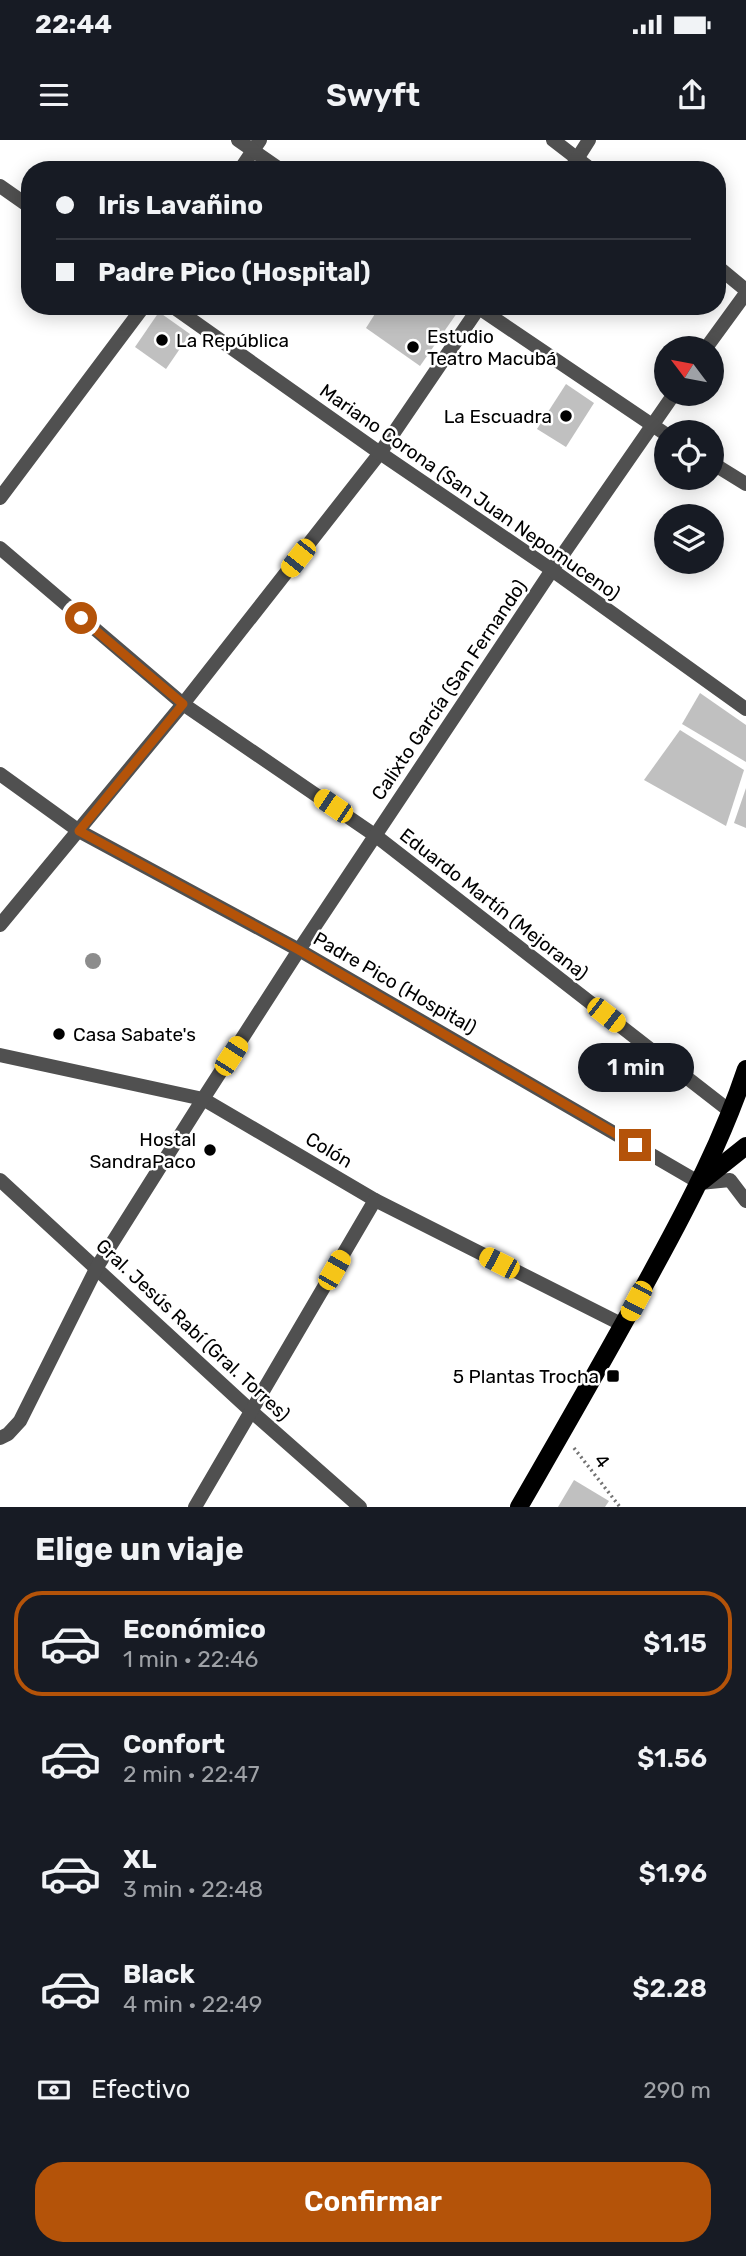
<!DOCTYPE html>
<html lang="es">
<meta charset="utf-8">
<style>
:root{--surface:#171b24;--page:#20242c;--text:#f1f3f6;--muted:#9ea1a6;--line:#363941;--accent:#b45309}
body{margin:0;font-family:Rubik,sans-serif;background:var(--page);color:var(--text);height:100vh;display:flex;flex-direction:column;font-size:26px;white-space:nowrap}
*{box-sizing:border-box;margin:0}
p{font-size:23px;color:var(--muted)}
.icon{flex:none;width:38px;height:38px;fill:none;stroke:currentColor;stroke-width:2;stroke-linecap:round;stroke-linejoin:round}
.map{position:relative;height:1367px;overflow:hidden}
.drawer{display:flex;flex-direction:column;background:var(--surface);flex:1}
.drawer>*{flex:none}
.banner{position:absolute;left:21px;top:21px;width:705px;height:154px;border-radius:28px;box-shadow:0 4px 18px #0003;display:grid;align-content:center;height:154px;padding:0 35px;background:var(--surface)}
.needle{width:46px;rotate:302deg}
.controls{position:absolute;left:654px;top:196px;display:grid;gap:14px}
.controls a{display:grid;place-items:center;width:70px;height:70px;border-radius:50%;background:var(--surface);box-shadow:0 4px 18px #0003;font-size:35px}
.end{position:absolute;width:32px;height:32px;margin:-16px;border:9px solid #b45309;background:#fff;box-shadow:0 0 0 4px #fff}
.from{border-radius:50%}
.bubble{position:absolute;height:49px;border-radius:24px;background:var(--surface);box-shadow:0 4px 18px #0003;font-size:23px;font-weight:600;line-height:49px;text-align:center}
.car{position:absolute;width:21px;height:42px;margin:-21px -10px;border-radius:9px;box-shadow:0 0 5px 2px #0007;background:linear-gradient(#f5c518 24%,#345 0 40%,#f5c518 0 76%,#345 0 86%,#f5c518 0)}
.banner b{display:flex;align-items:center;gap:24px;height:66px;font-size:26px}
.banner b+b{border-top:2px solid var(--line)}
.banner i{width:18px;height:18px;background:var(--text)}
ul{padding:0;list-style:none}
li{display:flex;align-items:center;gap:21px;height:105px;margin:0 14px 10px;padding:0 21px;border:4px solid transparent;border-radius:28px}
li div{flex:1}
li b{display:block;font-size:26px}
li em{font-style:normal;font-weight:600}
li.selected{border-color:var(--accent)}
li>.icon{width:63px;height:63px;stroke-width:1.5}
h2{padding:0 35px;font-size:32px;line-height:84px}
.pay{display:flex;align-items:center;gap:18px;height:77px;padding:0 35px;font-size:26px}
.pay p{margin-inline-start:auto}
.action{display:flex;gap:14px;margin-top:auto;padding:14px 35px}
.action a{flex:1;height:80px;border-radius:28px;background:var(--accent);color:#fff;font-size:28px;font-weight:600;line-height:80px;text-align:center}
.status{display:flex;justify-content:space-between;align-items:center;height:49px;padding:0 35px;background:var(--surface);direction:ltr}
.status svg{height:19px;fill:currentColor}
header{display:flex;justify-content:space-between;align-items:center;height:91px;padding:0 35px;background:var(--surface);font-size:32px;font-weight:600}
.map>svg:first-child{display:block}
.building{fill:#c0c0c0}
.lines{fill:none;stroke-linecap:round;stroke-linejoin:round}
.path{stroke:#727272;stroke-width:3.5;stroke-dasharray:2 3.5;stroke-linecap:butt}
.minor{stroke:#505050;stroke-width:14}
.tertiary{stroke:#505050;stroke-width:14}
.primary{stroke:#000;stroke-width:18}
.tree{fill:#8c8c8c}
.route{stroke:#b45309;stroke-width:9}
.poi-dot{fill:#000;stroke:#fff;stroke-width:2.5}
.labels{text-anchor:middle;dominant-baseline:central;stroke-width:5;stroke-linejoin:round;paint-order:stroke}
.poi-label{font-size:19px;fill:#000;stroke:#fff;text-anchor:start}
.street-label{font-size:19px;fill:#000;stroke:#fff}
</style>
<div class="status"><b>22:44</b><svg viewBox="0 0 49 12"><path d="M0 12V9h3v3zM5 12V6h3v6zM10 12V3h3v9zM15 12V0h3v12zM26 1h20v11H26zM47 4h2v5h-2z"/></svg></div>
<header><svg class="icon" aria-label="menu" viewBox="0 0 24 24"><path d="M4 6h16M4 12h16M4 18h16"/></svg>Swyft<svg class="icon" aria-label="share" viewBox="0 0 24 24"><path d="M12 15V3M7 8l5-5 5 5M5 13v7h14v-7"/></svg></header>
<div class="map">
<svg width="746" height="1367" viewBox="0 0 746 1367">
<rect width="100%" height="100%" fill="#fff"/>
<g class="building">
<polygon points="380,166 448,166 457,173 420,226 366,188"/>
<polygon points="159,172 190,194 166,229 135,207"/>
<polygon points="566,244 594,263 566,307 537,289"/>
<polygon points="700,553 746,585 746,622 682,584"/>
<polygon points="680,590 744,630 726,686 644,640"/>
<polygon points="746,648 746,688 734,683"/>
<polygon points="574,1340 609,1361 605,1367 558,1367"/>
</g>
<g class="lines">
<polyline class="path" points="574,1308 620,1367"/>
<g class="minor">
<polyline points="553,0 592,30"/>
<polyline points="240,30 260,0"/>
<polyline points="570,30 589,0"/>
<polyline points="718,127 746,150"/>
<polyline points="706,208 746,153"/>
<polyline points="0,358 144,166"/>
<polyline points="0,408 183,564 376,696 731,972"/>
<polyline points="0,634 79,691 299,810 700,1043 730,1040 746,1061"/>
<polyline points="0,785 183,564 380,313 480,166"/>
<polyline points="0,915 203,959 375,1060 623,1185"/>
<polyline points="0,1040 251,1271 360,1367"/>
<polyline points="0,1298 8,1294 20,1281 97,1127 203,959 299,810 552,430 674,254"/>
<polyline points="195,1367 375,1060"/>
</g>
<g class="tertiary">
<polyline points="238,0 281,30"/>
<polyline points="0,46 30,67"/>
<polyline points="172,166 380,313 552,430 746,569"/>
<polyline points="476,166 667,295"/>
<polyline points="712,323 746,344"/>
</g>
<g class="primary">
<polyline points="702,1041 746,1006"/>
<path d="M519,1367C565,1287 611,1208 655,1126C690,1062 723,998 746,929"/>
</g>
</g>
<circle class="tree" cx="93" cy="821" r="8"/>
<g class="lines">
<polyline class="route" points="81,478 183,564 79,691 299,810 635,1005"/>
</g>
<g class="poi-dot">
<circle cx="162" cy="200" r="7"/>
<circle cx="413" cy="207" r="7"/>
<circle cx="566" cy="276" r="7"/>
<circle cx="59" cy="894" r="7"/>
<circle cx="210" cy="1010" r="7"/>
<rect x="606" y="1229" width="14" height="14" rx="3.5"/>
</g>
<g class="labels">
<g class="poi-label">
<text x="427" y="196">Estudio<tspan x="427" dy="22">Teatro Macubá</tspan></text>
<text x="176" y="200">La República</text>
<text x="552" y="276" text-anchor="end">La Escuadra</text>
<text x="73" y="894">Casa Sabate's</text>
<text x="196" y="999" text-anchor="end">Hostal<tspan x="196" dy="22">SandraPaco</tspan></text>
<text x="599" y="1236" text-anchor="end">5 Plantas Trocha</text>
</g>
<g class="street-label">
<text transform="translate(470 352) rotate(35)">Mariano Corona (San Juan Nepomuceno)</text>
<text transform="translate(449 550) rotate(-56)">Calixto García (San Fernando)</text>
<text transform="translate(494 764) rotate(38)">Eduardo Martín (Mejorana)</text>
<text transform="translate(395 843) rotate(30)">Padre Pico (Hospital)</text>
<text transform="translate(329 1010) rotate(31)">Colón</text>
<text transform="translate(193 1190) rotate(43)">Gral. Jesús Rabí (Gral. Torres)</text>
<text transform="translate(602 1321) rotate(52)">4</text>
</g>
</g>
</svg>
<div class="controls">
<a><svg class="needle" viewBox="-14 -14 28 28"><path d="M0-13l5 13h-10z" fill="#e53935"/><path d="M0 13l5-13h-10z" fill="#9ea1a6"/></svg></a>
<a><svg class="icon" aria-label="locate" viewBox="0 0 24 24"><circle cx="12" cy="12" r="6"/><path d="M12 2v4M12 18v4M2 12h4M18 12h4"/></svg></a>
<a><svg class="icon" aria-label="layers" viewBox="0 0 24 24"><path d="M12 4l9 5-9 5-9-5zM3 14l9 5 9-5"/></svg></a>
</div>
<i class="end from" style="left:81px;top:478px"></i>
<i class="end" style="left:635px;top:1005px"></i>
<div class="bubble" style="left:578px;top:903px;width:116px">1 min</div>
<i class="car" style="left:298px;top:418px;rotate:218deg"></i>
<i class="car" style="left:333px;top:666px;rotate:304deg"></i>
<i class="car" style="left:606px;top:875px;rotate:128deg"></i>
<i class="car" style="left:231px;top:916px;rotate:33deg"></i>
<i class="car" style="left:499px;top:1123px;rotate:297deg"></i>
<i class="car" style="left:334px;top:1130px;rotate:30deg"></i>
<i class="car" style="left:636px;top:1161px;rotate:208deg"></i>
<div class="banner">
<b><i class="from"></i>Iris Lavañino</b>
<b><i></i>Padre Pico (Hospital)</b>
</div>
</div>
<section class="drawer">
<h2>Elige un viaje</h2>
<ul>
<li class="selected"><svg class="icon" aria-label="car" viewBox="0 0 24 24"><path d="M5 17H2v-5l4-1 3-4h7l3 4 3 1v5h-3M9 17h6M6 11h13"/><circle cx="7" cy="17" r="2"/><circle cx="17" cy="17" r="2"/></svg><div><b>Económico</b><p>1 min · 22:46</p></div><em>$1.15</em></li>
<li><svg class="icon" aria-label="car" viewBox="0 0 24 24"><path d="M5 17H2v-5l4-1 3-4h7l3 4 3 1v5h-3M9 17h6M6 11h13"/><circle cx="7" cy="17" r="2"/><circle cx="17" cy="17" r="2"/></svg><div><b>Confort</b><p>2 min · 22:47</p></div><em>$1.56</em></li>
<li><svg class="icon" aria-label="car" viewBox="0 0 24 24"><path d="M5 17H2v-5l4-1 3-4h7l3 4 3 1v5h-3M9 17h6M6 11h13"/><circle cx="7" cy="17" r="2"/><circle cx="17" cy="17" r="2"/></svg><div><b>XL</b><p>3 min · 22:48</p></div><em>$1.96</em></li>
<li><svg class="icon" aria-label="car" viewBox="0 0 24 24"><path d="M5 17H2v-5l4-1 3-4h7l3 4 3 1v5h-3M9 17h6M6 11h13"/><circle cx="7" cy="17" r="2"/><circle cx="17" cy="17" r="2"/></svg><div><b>Black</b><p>4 min · 22:49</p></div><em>$2.28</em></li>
</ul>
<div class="pay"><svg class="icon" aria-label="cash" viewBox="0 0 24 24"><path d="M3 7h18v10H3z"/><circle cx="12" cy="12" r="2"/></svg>Efectivo<p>290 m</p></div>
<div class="action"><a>Confirmar</a></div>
</section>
